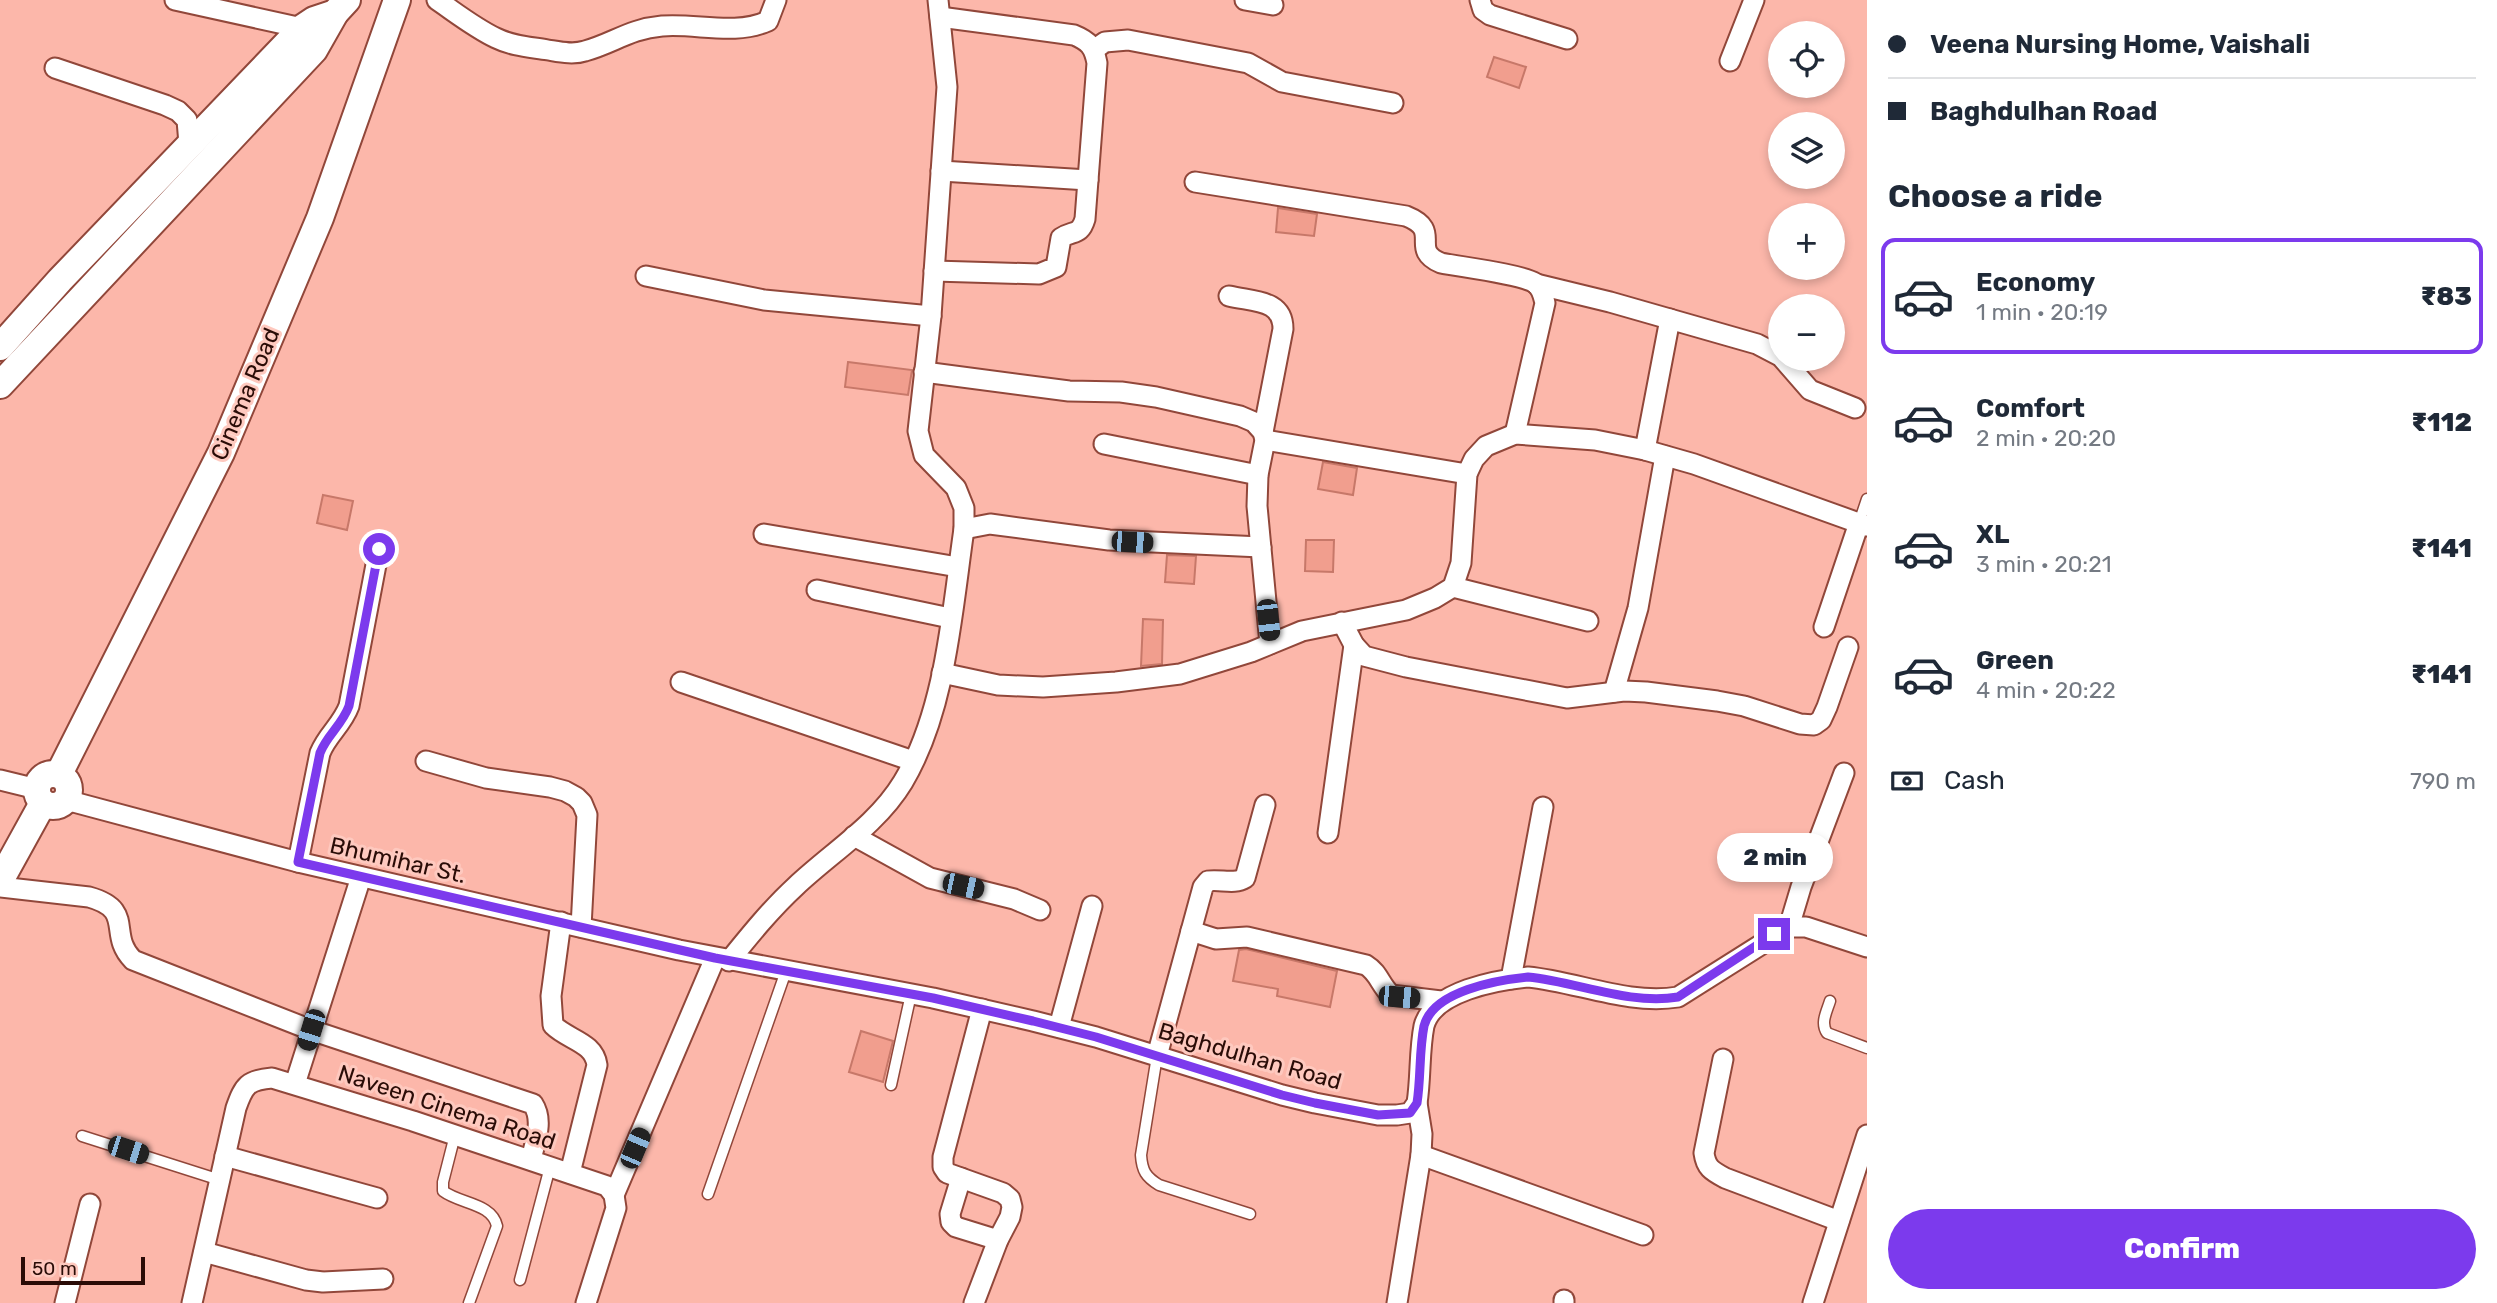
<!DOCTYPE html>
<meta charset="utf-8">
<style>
:root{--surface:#fff;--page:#f6f6f7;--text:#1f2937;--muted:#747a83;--line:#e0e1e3;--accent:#7c3aed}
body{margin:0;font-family:Rubik,sans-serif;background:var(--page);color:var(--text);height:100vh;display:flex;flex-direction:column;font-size:26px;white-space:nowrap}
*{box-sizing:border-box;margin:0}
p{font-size:23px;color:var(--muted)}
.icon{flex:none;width:38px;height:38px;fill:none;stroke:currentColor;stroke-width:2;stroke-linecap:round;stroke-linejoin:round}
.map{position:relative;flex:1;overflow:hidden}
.side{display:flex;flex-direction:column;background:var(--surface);width:630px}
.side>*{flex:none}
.banner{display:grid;align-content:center;height:154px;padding:0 21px;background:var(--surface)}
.buttons{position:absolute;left:1768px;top:21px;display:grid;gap:14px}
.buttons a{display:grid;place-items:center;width:77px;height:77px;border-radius:50%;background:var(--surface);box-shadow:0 4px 10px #0003;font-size:35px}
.scale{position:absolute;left:21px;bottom:18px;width:124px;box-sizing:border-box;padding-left:7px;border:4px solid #2a0c07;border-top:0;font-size:19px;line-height:24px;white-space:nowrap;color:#2a0c07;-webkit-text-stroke:5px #fec9bf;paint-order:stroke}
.end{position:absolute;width:32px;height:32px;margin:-16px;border:9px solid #7c3aed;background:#fff;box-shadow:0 0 0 4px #fff}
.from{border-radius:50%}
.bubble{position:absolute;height:49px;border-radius:24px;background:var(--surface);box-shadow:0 4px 10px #0003;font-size:23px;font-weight:800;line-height:49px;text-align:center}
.car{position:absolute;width:21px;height:42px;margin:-21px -10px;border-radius:9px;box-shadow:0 0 5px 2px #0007;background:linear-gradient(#222 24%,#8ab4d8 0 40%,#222 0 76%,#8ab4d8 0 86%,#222 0)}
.banner b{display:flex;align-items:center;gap:24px;height:66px;font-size:26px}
.banner b+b{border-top:2px solid var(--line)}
.banner i{width:18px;height:18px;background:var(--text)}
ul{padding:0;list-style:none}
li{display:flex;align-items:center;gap:21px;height:116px;margin:0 14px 10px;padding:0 7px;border:4px solid transparent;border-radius:14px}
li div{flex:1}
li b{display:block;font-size:26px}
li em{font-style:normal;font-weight:800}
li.active{border-color:var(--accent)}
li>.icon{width:63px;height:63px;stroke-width:1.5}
h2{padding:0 21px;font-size:32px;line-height:84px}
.pay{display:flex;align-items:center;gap:18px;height:77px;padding:0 21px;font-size:26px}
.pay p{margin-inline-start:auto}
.cta{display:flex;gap:14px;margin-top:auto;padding:14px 21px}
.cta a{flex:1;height:80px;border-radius:42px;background:var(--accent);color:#fff;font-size:28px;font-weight:800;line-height:80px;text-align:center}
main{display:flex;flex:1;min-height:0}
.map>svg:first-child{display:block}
.building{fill:#f19e8e;stroke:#c77869;stroke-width:2}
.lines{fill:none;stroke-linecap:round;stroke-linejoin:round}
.lane-casing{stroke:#91473a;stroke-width:13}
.street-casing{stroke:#91473a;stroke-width:23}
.secondary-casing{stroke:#91473a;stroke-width:30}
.lane{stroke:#fff;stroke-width:10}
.street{stroke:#fff;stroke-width:19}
.secondary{stroke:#fff;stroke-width:26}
.route{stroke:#7c3aed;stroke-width:9}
.labels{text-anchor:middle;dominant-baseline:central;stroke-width:6;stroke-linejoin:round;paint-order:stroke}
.street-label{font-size:23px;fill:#2a0c07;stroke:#fec9bf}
</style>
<main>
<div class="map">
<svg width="1867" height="1303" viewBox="0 0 1867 1303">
<rect width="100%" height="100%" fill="#fcb7aa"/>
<g class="building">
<polygon points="1494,57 1526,67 1519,88 1487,77"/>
<polygon points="1278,208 1317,214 1314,236 1276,232"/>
<polygon points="848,362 912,370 908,395 845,387"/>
<polygon points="1323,462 1357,468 1353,495 1318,489"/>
<polygon points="323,495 353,501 347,530 317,523"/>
<polygon points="1306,540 1334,540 1333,572 1305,571"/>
<polygon points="1167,555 1196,556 1194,584 1165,582"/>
<polygon points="1143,619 1163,620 1162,664 1141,666"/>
<polygon points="1246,949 1337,971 1330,1007 1277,996 1278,989 1233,981 1239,950"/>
<polygon points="861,1031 893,1041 883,1082 849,1072"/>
</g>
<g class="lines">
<defs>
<g id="lane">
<polyline points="1859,523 1867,499"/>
<path d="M1830,1001C1827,1011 1820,1023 1827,1033L1867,1048"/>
<path d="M1157,1056L1141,1155C1142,1171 1146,1177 1159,1185L1250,1214"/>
<polyline points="891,1085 911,994"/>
<path d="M455,1135L443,1182V1191C460,1204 492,1203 497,1226L469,1303"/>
<polyline points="82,1136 220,1180"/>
<polyline points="708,1194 786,971"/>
<polyline points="520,1280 550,1167"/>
</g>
<g id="street">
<polyline points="175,0 302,28"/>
<path d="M437,0C456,13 475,28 496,38C512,46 530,47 548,50C560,52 573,55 585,51C614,43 629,29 662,26C697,23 734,36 768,21L776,0"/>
<polyline points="1245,0 1273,5"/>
<polyline points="1480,0 1483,10 1490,15 1567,39"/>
<polyline points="1095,49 1105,42 1128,40 1248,63 1282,82 1393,103"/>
<polyline points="1730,61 1754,0"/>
<polyline points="55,68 165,105 178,111 187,120 189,144"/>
<polyline points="941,171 1088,180"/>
<path d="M1195,182L1406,216C1444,231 1408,249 1441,263C1461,267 1520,274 1535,283C1542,288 1543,295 1545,303L1515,434"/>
<path d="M934,271L1039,274L1056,267L1061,238C1073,230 1080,236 1085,219L1097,63C1094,47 1089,41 1074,35L940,17"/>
<polyline points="646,276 764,300 931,316"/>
<polyline points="1536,284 1610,302 1757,344 1780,356"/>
<path d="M1229,296C1253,302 1283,299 1283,329L1263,432"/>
<polyline points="1783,359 1810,390 1855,408"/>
<polyline points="924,372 1069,391 1121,392 1156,397 1240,416 1254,422 1263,432 1265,440 1258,475 1257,506 1270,644"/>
<polyline points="1265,440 1467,474"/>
<polyline points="1104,444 1258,475"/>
<polyline points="1645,450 1670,319"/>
<polyline points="964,529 990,524 1109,540 1261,547"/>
<polyline points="764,534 958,567"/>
<polyline points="1453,587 1588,621"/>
<polyline points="817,590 950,618"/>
<polyline points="1342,622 1354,645 1364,656 1406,667 1567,698 1624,691 1646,692 1717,701 1744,706 1800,724 1814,725 1821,720 1827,707 1848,647"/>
<polyline points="1824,627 1859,523"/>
<polyline points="942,673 998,685 1043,687 1116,682 1180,674 1251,652 1302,631 1406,610 1435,598 1453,587 1461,563 1467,474 1474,459 1486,446 1515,434 1595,440 1645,450 1694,464 1867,526"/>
<polyline points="681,682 913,761"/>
<polyline points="1614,692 1638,608 1665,456"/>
<polyline points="426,761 486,778 550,787 565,791 576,797 582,803 587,815 581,927"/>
<polyline points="0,780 37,789"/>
<path d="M66,800L298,862L679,950L933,998L1033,1021L1096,1037L1282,1095L1315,1103L1378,1115H1397L1410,1113L1417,1103C1421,1078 1419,1051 1424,1026C1433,991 1497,980 1528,977C1578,982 1628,1005 1678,997L1789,927H1806L1867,947"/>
<polyline points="1328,833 1354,645"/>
<polyline points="854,836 930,878 1014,899 1040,910"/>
<path d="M298,862L320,753C327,735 342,725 349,706L379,549"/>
<path d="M0,887L89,897C136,910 107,934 133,960L311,1030L533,1104C544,1121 535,1141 531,1160"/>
<path d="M561,922L551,996L553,1025C568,1040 594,1042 597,1065L570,1173"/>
<polyline points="1789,927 1801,887 1844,773"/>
<path d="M1191,931L1216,939L1247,937L1366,965C1379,973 1380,985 1391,995L1441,1001"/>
<path d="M729,961C750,935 771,909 796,886C832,852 877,825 903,782C946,710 952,611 964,529V508L956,488L924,455L918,431L931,316L947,87L938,0"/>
<polyline points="1511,979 1543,807"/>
<polyline points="1059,1027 1092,906"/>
<path d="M1157,1056L1203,887L1208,881C1221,879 1234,885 1245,878L1265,805"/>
<path d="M1723,1059L1704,1153C1706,1168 1712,1171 1725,1178L1839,1221"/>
<polyline points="295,1084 361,877"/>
<polyline points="1421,1155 1643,1235"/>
<polyline points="225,1156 377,1198"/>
<polyline points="961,1178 950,1214 951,1222 956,1227 998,1240"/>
<polyline points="614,1195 715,958"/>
<polyline points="204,1252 306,1280 323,1282 383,1279"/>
<polyline points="65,1303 90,1204"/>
<path d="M192,1303L236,1108C244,1085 248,1080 272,1078L413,1121L607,1186L614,1195L616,1208L586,1303"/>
<polyline points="974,1303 998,1240 1010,1217 1012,1207 1010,1199 1003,1193 947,1173 943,1167 943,1157 982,1009"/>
<polyline points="1397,1303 1421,1155 1422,1134 1417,1103"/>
<polyline points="1564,1303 1564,1300"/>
<polyline points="1813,1303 1867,1135"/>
</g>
<g id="secondary">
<polyline points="0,347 60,280 302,28 314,20 335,13"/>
<polyline points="0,385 314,50 335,13 347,0"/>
<circle cx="53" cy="790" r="16"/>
<polyline points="59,774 221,453 320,218 397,0"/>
<polyline points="0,881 43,803"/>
</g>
</defs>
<use href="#lane" class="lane-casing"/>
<use href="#street" class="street-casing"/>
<use href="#secondary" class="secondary-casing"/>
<use href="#lane" class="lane"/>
<use href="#street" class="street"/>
<use href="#secondary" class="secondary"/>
</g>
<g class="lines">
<path class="route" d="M379,549L349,706C342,725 327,735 320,753L298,862L715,958L933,998L1033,1021L1096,1037L1282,1095L1315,1103L1378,1115L1410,1113L1417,1103C1421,1078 1419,1051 1424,1026C1433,991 1497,980 1528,977C1578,982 1628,1005 1678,997L1774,934"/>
</g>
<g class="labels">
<g class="street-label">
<text transform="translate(245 394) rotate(-67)">Cinema Road</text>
<text transform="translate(398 860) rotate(13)">Bhumihar St.</text>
<text transform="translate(1250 1056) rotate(16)">Baghdulhan Road</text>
<text transform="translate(447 1107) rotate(18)">Naveen Cinema Road</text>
</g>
</g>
</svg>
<div class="buttons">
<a><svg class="icon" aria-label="locate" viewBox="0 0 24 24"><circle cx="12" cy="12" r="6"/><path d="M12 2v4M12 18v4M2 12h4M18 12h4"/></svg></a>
<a><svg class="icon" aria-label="layers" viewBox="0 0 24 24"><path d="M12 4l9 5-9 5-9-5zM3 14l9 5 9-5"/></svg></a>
<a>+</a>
<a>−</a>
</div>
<div class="scale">50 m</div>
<i class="end from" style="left:379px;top:549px"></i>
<i class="end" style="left:1774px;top:934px"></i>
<div class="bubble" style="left:1717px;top:833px;width:116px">2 min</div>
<i class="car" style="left:1132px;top:542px;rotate:93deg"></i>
<i class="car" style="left:1268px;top:620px;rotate:174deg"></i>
<i class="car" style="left:963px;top:886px;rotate:102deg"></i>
<i class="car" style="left:1399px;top:997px;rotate:95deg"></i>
<i class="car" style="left:311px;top:1030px;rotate:197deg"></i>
<i class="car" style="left:635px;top:1148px;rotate:23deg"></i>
<i class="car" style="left:128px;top:1150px;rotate:108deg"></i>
</div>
<section class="side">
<div class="banner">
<b><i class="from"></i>Veena Nursing Home, Vaishali</b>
<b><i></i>Baghdulhan Road</b>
</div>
<h2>Choose a ride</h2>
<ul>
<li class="active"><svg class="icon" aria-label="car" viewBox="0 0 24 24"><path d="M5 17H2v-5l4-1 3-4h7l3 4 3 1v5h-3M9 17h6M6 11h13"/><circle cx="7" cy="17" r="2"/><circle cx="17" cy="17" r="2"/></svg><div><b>Economy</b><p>1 min · 20:19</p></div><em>₹83</em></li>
<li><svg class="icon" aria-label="car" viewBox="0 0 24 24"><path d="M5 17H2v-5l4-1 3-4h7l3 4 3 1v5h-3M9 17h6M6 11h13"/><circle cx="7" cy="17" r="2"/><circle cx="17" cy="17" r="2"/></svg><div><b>Comfort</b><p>2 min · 20:20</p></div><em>₹112</em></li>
<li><svg class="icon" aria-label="car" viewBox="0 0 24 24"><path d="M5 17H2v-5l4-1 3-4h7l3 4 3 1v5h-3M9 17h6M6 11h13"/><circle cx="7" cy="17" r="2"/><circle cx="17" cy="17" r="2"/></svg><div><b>XL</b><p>3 min · 20:21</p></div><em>₹141</em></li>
<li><svg class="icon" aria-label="car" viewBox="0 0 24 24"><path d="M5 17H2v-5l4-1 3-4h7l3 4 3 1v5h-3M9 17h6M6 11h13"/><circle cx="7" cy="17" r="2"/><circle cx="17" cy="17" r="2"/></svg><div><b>Green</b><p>4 min · 20:22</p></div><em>₹141</em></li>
</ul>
<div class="pay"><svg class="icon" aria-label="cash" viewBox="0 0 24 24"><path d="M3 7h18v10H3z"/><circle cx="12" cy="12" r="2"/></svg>Cash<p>790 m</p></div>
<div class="cta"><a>Confirm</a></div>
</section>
</main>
